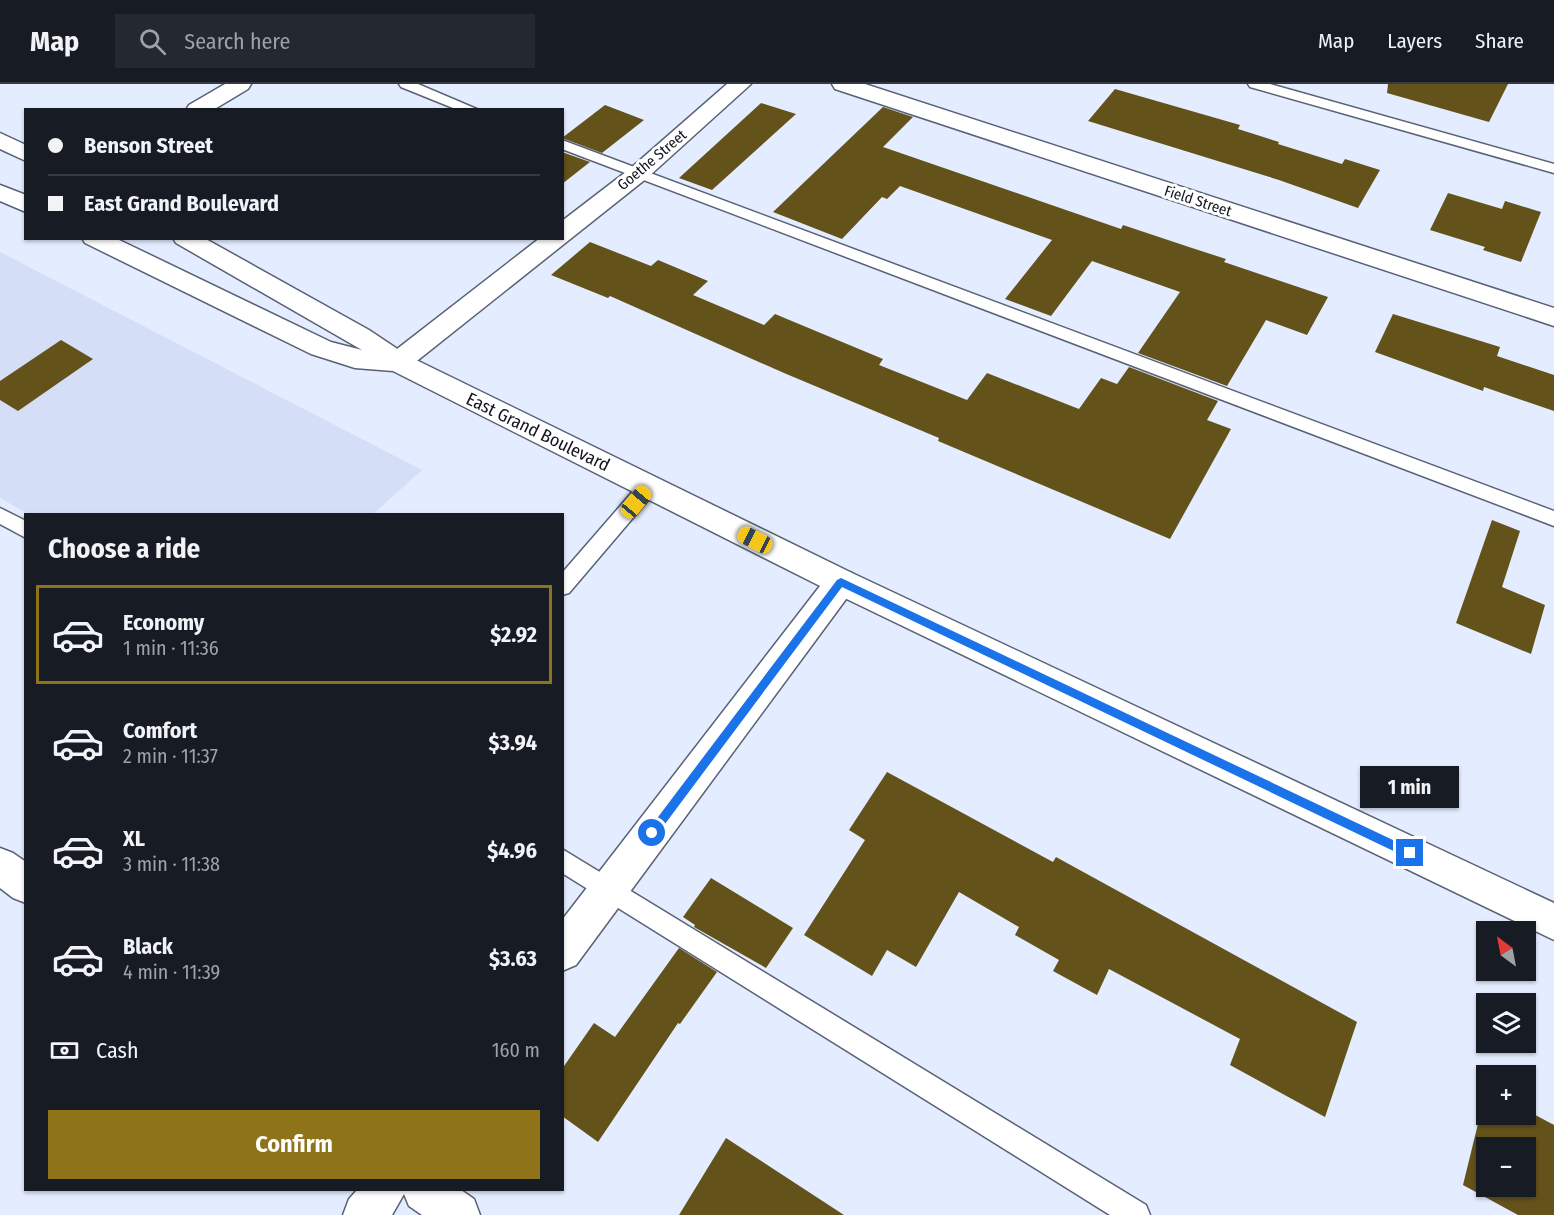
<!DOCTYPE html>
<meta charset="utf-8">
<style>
:root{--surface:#171b24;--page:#242831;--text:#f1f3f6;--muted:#9ea1a6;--line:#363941;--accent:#8f7318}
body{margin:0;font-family:"Fira Sans Condensed",sans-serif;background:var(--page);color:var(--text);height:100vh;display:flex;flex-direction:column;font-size:22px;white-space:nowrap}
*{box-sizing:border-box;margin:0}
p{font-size:20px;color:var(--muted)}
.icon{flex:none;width:33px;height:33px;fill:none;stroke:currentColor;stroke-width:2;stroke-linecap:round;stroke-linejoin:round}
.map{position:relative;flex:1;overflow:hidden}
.drawer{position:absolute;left:24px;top:429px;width:540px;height:678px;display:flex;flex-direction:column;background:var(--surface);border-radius:0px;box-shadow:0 2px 4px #0004}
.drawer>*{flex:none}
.guide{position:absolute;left:24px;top:24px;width:540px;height:132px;border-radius:0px;box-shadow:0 2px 4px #0004;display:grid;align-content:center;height:132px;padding:0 24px;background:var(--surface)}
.needle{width:39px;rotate:328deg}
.controls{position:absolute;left:1476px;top:837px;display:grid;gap:12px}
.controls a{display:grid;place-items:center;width:60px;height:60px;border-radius:0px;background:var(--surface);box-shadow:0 2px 4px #0004;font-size:30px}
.end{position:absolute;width:27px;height:27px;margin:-14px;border:8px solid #1a73e8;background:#fff;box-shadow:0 0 0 3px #fff}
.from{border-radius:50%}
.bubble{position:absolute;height:42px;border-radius:0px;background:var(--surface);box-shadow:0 2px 4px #0004;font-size:20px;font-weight:700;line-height:42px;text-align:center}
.car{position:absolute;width:18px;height:36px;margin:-18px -9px;border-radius:8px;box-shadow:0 0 4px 2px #0007;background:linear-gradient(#f5c518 24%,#345 0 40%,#f5c518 0 76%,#345 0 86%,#f5c518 0)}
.guide b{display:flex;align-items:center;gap:21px;height:57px;font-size:22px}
.guide b+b{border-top:2px solid var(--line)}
.guide i{width:15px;height:15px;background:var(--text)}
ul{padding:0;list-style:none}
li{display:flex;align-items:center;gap:18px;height:99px;margin:0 12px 9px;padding:0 12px;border:3px solid transparent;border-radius:0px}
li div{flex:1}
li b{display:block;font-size:22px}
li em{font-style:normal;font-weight:700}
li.current{border-color:var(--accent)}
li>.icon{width:54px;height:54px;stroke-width:1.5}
h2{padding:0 24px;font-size:27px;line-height:72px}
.pay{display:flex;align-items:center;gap:15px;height:66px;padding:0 24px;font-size:22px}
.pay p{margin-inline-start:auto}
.cta{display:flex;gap:12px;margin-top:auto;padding:12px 24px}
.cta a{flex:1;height:69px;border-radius:0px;background:var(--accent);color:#fff;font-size:24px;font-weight:700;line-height:69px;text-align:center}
header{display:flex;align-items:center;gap:36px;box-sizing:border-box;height:84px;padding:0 30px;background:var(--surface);border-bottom:2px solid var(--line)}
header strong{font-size:28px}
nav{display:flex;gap:33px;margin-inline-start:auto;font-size:21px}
.search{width:420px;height:54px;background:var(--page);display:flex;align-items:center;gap:15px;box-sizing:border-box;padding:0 21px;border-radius:0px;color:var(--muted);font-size:22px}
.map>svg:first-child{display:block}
.built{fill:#d4def6}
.building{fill:#64521b;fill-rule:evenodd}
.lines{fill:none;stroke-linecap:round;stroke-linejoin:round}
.service-casing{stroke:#596175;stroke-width:3}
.minor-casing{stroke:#596175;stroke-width:3}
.secondary-casing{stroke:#596175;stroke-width:3}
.service{fill:#fff;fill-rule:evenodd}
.minor{fill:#fff;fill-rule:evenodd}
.secondary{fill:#fff;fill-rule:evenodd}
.route{fill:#1a73e8}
.labels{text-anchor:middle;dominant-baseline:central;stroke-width:6;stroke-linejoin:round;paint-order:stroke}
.far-street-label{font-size:15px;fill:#11141c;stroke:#fff}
.street-label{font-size:18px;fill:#11141c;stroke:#fff}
</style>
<header>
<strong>Map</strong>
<div class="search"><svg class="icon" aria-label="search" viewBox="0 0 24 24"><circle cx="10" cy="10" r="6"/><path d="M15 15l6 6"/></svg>Search here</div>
<nav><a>Map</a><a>Layers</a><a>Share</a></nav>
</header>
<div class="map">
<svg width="1554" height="1131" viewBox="0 0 1554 1131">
<rect width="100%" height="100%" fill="#e4ecff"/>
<polygon class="built" points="0,168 422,386 373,430 28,430 0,414"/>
<g class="building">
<polygon points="1388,0 1508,0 1489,38 1387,9"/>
<polygon points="1115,5 1240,41 1238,45 1279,58 1278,60 1342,80 1345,75 1380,86 1358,124 1279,96 1088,37"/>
<polygon points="761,19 796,30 712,106 679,94"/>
<polygon points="605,21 644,36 602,69 562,54"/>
<polygon points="883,23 913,33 883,63 1121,145 1123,141 1192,164 1226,175 1224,178 1328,213 1307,251 1266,236 1227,302 1138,269 1180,208 1092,177 1051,232 1005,215 1052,156 900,102 887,115 882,113 842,155 773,128"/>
<polygon points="562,68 590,78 562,100"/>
<polygon points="1448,109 1502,125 1505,117 1541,128 1521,178 1483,166 1485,163 1430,146"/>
<polygon points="590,158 651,182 658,176 708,197 693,211 764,241 775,230 883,275 879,281 967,316 987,289 1079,325 1101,294 1117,300 1129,283 1218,317 1207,336 1231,345 1170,455 938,357 939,354 784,289 610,212 608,214 551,191"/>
<polygon points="1393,230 1500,263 1497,272 1554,291 1554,327 1484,303 1483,307 1375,268"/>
<polygon points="61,256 93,275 18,327 0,316 0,297"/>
<polygon points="1492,436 1520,447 1502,503 1545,521 1531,570 1456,539"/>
<polygon points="887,688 1053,778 1056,773 1357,938 1325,1033 1230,981 1240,955 1109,885 1097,911 1053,887 1059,876 1015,851 1019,843 959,808 916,883 887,866 872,892 804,851 865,756 849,746"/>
<polygon points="711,794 793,844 766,884 694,843 695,841 683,833"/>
<polygon points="679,864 717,888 680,940 678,939 598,1058 562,1032 562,985 594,939 615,953"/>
<path d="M1486,1007V1030H1526V1026L1554,1041V1131H1518L1463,1101ZM1486,1064H1526V1102H1486Z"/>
<polygon points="726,1054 844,1131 679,1131"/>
</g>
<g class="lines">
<defs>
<g id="service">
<polygon points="399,0 418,0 479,26 458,26 401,3"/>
<polygon points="1248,0 1270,0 1554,80 1554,89 1250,3"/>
<polygon points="562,56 1554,427 1554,442 562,65"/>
<polygon points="648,396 655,398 657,403 655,408 569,509 562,511 562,489 641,398"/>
<polygon points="0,424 26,437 26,454 0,440"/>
<polygon points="562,765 1146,1121 1150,1131 1110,1131 562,789"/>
</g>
<g id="minor">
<polygon points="225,0 251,0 248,5 213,26 186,26 189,21"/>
<polygon points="727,0 751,0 647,94 408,284 398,287 388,284 384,278 388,272 540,154 562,154 562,137 631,84"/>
<polygon points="832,0 865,0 1554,224 1554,242 835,5"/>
<polygon points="841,486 852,489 857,498 852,507 576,881 562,887 562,836 830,489"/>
<polygon points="0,764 13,769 26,778 26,819 13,814 0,804"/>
<polygon points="357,1106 461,1106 474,1115 480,1131 422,1131 409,1122 404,1110 392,1131 343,1131 349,1115"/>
</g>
<g id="secondary">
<polygon points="0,49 26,61 26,77 0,65"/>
<polygon points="0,101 26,111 26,128 0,117"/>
<polygon points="82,154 115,154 331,258 362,266 176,159 173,154 204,154 369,246 408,272 852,489 1554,819 1554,856 830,507 393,287 355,284 311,270 85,159"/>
</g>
</defs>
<use href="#service" class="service-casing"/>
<use href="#minor" class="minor-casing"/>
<use href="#secondary" class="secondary-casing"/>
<use href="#service" class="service"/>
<use href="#minor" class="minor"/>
<use href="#secondary" class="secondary"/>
</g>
<polygon class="route" points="841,494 1414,766 1414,773 1406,773 842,503 656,752 649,752 649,745 837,496"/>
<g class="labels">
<g class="far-street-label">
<text transform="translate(652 76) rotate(-40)">Goethe Street</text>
<text transform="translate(1198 117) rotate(18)">Field Street</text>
</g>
<g class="street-label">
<text transform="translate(538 348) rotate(26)">East Grand Boulevard</text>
</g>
</g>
</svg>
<div class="controls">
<a><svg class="needle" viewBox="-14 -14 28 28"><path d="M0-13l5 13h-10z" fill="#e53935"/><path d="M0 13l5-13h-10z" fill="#9ea1a6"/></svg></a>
<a><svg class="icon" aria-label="layers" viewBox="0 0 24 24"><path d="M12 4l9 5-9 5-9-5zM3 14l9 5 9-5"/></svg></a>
<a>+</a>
<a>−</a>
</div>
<i class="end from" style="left:652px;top:749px"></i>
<i class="end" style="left:1410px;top:769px"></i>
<div class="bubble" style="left:1360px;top:682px;width:99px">1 min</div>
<i class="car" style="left:636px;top:418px;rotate:40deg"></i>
<i class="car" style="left:755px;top:456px;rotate:297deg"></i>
<div class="guide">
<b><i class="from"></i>Benson Street</b>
<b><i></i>East Grand Boulevard</b>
</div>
<section class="drawer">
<h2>Choose a ride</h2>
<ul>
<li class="current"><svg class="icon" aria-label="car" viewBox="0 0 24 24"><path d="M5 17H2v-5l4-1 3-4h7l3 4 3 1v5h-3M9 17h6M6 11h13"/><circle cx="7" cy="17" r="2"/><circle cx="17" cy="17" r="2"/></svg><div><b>Economy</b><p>1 min · 11:36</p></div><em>$2.92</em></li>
<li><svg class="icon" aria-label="car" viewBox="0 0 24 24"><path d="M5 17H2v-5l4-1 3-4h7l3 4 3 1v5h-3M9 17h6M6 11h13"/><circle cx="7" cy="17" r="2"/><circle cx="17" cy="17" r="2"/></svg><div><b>Comfort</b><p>2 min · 11:37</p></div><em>$3.94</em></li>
<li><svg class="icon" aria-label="car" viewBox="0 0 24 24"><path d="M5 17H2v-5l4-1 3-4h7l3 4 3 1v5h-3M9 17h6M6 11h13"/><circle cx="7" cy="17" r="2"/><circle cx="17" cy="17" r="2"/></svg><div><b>XL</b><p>3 min · 11:38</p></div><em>$4.96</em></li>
<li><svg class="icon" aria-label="car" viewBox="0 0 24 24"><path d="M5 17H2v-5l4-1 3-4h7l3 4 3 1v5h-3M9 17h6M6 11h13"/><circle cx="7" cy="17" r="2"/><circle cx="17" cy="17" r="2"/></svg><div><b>Black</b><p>4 min · 11:39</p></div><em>$3.63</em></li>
</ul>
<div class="pay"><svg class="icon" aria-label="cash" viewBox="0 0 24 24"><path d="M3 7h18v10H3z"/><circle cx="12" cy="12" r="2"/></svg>Cash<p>160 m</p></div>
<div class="cta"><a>Confirm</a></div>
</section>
</div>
